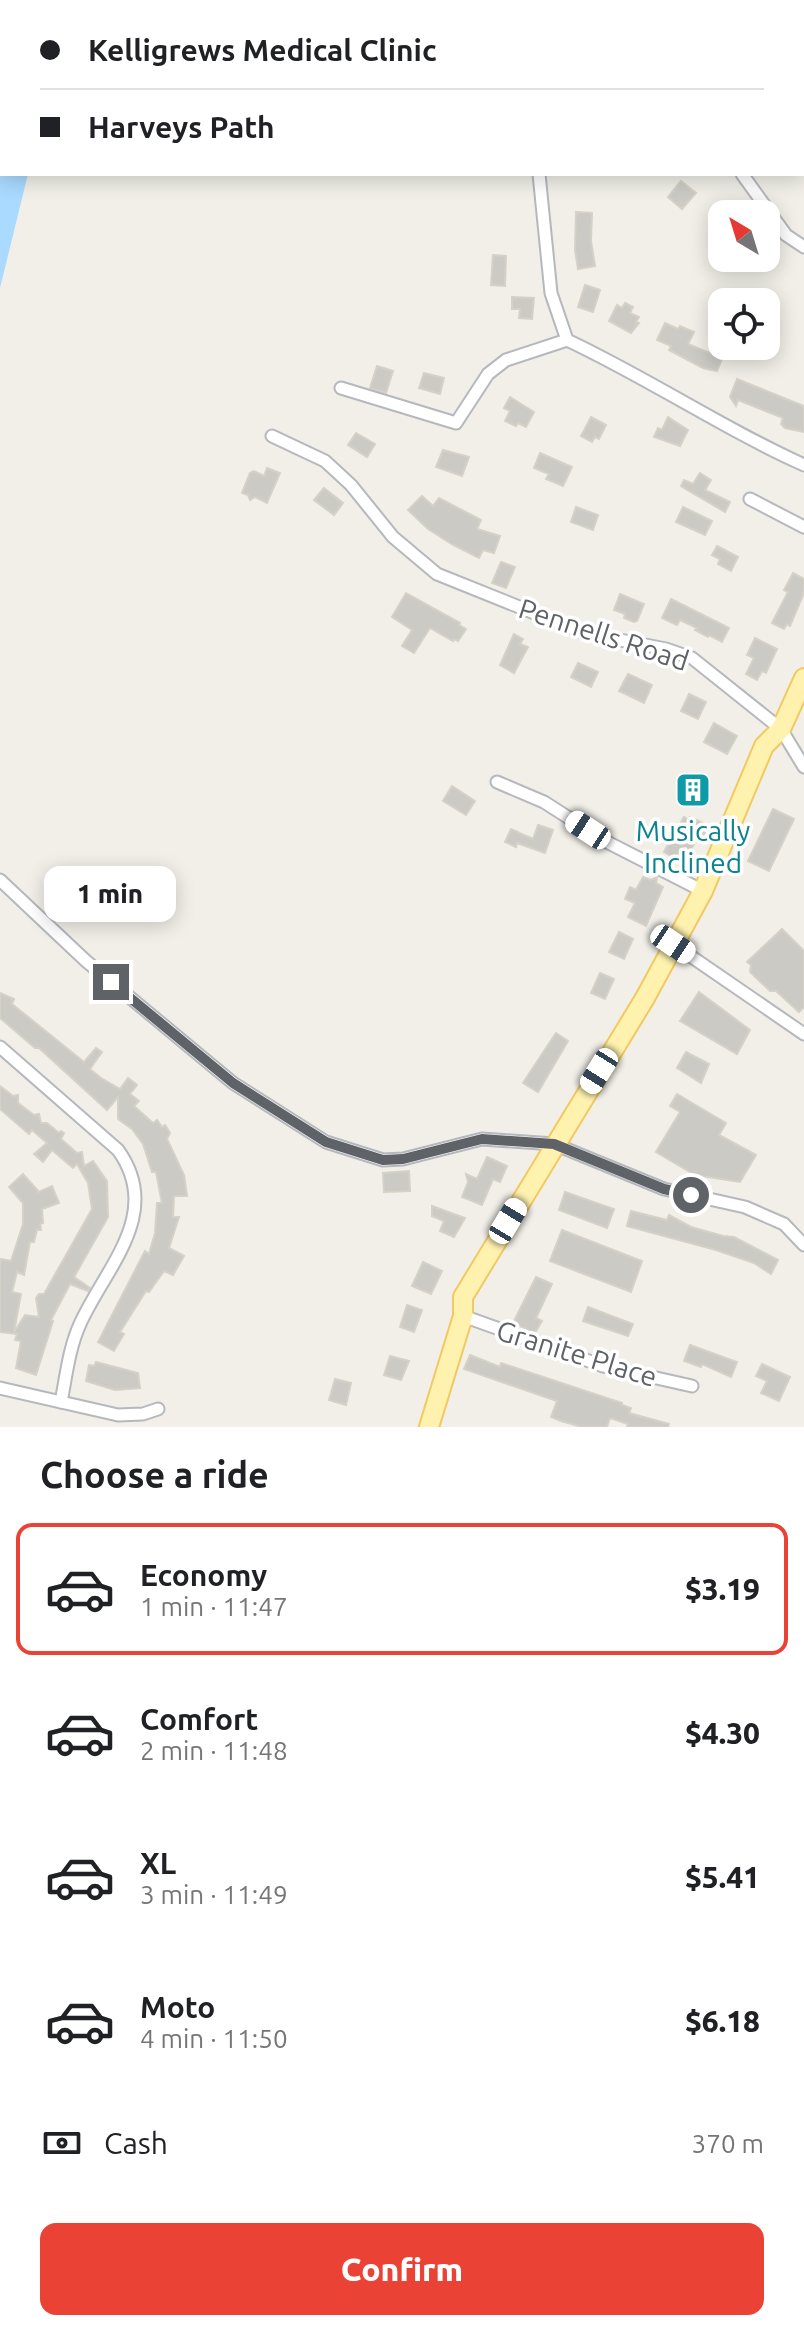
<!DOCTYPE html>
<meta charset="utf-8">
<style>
:root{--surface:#fff;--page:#f6f6f6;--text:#202124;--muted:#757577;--line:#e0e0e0;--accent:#ea4335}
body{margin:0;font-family:Ubuntu,sans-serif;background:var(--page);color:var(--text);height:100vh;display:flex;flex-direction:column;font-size:30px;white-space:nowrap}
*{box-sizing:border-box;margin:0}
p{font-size:26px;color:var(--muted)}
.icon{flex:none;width:44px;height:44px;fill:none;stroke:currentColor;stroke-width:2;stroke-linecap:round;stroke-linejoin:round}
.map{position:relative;height:1427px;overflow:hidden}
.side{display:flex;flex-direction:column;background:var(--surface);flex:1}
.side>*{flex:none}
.banner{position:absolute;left:0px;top:0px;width:804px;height:176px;box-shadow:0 4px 20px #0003;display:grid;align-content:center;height:176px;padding:0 40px;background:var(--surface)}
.needle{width:52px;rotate:322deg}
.buttons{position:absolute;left:708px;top:200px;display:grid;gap:16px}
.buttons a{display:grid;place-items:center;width:72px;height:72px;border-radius:16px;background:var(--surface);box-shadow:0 4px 20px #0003;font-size:40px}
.end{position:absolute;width:36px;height:36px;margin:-18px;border:10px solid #5f6368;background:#fff;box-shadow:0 0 0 4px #fff}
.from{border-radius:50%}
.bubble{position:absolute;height:56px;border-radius:16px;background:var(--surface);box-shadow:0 4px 20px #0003;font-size:26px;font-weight:800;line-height:56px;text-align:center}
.car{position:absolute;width:24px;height:48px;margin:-24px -12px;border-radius:10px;box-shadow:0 0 6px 2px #0007;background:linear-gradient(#fff 24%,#345 0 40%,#fff 0 76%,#345 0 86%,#fff 0)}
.banner b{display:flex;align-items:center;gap:28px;height:76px;font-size:30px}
.banner b+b{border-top:2px solid var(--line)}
.banner i{width:20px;height:20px;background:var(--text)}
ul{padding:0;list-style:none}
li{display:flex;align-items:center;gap:24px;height:132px;margin:0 16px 12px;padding:0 24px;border:4px solid transparent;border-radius:16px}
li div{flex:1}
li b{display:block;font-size:30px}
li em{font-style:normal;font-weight:800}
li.current{border-color:var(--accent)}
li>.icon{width:72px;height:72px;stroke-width:1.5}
h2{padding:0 40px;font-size:36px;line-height:96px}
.pay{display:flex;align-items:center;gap:20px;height:88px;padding:0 40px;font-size:30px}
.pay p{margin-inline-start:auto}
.action{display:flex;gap:16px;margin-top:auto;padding:16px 40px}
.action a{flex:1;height:92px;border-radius:16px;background:var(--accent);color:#fff;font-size:32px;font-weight:800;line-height:92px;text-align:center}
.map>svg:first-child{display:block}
.water{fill:#aadaff}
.building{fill:#cccac5;stroke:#d6d1c6;stroke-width:2}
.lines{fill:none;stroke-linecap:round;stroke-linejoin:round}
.street-casing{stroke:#b5b8bc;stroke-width:15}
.primary-casing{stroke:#f2c960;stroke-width:22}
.street{stroke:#fff;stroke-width:11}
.primary{stroke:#fff2af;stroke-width:18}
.route{stroke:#5f6368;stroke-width:10}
.labels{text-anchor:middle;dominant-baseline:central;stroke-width:7;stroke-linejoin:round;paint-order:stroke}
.street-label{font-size:28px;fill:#5f6368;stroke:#fff}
.culture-label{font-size:28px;fill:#0d838f;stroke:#fff}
</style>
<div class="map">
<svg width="804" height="1427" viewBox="0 0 804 1427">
<rect width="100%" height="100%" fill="#f1efe8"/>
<polygon class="water" points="0,0 70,0 2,2 2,174 28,174 0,288"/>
<g class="building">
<polygon points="681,181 696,193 682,209 668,197"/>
<polygon points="576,212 592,213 591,241 595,266 578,269 575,250"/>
<polygon points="493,255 506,256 505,286 491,285"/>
<polygon points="585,285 600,290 593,312 578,307"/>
<polygon points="512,297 534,298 532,319 519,318 520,309 512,309"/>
<polygon points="625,303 633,307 630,313 639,317 636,322 639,323 631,333 609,321 617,305 622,308"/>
<polygon points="665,323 678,329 680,326 694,332 688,344 712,354 714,349 724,354 717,371 703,368 669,350 671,346 657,340"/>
<polygon points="377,366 393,371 386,393 370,388"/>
<polygon points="424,373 444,378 440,394 419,388"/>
<polygon points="737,379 804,406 804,432 785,428 781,424 783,418 738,400 736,406 730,397"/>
<polygon points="510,397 534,412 526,427 518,423 516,426 505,421 510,411 504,408"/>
<polygon points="591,417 606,425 599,439 595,437 592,442 581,436"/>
<polygon points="668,417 688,430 680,446 654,437 658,428 662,430"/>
<polygon points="356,433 375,444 367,457 348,445"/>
<polygon points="443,450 469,457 462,476 436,467"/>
<polygon points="540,453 572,467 563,486 546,479 549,474 534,468"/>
<polygon points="267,468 280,473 267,503 255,497 250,500 248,495 242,493 250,473 254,471 264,476"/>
<polygon points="700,473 711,480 705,490 730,502 725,512 681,486 684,480 693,484"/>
<polygon points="324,488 343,503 334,515 314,500"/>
<polygon points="422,496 433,506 439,498 481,520 477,529 500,536 494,553 483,550 479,558 453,545 428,529 408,510"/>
<polygon points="576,507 598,515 593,530 571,522"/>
<polygon points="683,507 712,521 705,535 676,522"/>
<polygon points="717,546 738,557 731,571 718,564 720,559 712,555"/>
<polygon points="501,562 515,567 506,588 492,583"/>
<polygon points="793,573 804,579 804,593 790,626 787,624 784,629 772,623 788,592 784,590"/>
<polygon points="406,593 460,623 459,625 466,629 458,641 454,639 453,641 430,628 414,653 402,646 412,630 392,617"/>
<polygon points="620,594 644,604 637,621 634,622 624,618 625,614 614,610"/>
<polygon points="671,599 729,628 722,642 709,635 708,637 695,630 697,628 680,620 677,625 662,618"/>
<polygon points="514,634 523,639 520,644 528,647 514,673 500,665"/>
<polygon points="755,638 777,649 766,673 762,671 757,680 746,674 754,658 747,655"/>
<polygon points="578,663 598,672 591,687 571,677"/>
<polygon points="628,674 652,685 644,703 619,691"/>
<polygon points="689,694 706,702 698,719 681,711"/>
<polygon points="714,723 737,736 727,754 704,742"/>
<polygon points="688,775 707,784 697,804 678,795"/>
<polygon points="452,786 475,801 466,815 443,801"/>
<polygon points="773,809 794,819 769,871 748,861"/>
<polygon points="684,817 689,820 690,817 708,825 700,843 696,841 683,863 664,852"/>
<polygon points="538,825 553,830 545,853 517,843 516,847 505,842 511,829 533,839"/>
<polygon points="643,877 651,880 657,877 656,883 663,887 646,926 628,917 635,903 625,899 630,887 636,890"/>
<polygon points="782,929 804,951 804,1007 799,1012 776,991 770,991 750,972 751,965 747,962"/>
<polygon points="619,932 633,939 624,959 609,952"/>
<polygon points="600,973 614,979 605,999 591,993"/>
<polygon points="699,992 750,1030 737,1054 680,1021"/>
<polygon points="0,993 14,999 12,1004 84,1062 96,1048 102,1052 90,1069 101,1078 120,1089 128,1078 137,1085 130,1094 139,1101 134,1106 153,1123 157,1120 162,1127 165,1125 170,1133 167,1139 184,1175 187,1196 174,1196 173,1217 179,1217 169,1248 184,1256 173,1275 164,1271 149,1292 146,1291 120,1332 124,1334 114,1351 98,1342 145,1251 149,1254 155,1233 157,1203 162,1203 156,1172 152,1172 143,1144 132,1129 118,1119 118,1097 107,1110 39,1048 35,1048 0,1018"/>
<polygon points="556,1033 568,1041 538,1092 523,1083"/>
<polygon points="686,1052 709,1064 701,1083 677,1068"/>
<polygon points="0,1086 13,1096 18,1095 18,1103 34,1115 39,1114 41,1123 47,1123 59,1133 61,1131 64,1133 61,1139 77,1153 82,1152 84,1166 93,1161 107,1181 108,1217 74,1277 90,1288 88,1291 70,1284 51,1320 53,1321 36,1375 16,1368 21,1341 15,1340 17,1334 0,1332 0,1264 1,1259 11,1261 23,1224 23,1203 9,1187 23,1174 39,1192 52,1186 59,1203 42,1209 43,1223 40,1224 41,1230 37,1230 34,1242 30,1242 24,1275 17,1272 12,1292 21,1294 14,1332 25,1315 39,1317 36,1298 39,1294 44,1294 92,1209 88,1183 77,1164 73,1168 52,1150 43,1162 34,1154 47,1143 32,1130 29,1134 0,1109"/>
<polygon points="677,1094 726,1123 719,1135 756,1155 740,1182 695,1175 656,1152 680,1112 670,1106"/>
<polygon points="487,1157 507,1166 500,1182 493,1179 482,1205 462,1197 468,1182 466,1174 477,1179"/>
<polygon points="409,1171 410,1191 384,1192 383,1173"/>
<polygon points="565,1192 614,1209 607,1228 559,1210"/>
<polygon points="432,1206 465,1218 454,1237 440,1231 444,1221 432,1216"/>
<polygon points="631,1211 667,1220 669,1215 691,1227 723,1236 734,1237 778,1260 771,1274 754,1263 716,1250 627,1226"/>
<polygon points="562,1230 642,1261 631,1292 550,1261"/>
<polygon points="423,1262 442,1271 431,1294 412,1286"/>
<polygon points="536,1277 552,1284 536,1318 542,1321 535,1333 513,1323"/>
<polygon points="407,1305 422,1310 414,1332 400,1327"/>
<polygon points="588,1307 633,1324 628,1336 583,1321"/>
<polygon points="690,1345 737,1362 731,1377 702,1364 701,1367 684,1361"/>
<polygon points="470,1355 500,1367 501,1363 622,1403 622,1405 631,1408 629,1413 669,1424 668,1427 627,1427 628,1424 610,1418 607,1427 582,1427 561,1421 551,1417 557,1401 464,1369"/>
<polygon points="390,1356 409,1361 401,1380 384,1375"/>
<polygon points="96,1362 138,1373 140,1388 115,1390 86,1381 89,1365 94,1366"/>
<polygon points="762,1364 790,1377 779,1401 761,1393 767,1381 756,1376"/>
<polygon points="335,1379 351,1383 346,1405 329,1400"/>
</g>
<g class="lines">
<defs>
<g id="street">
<polyline points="781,0 784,2"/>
<polyline points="510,2 510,0"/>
<polyline points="802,12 804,14"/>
<path d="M539,174L551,293L567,340C648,378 722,428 804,465"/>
<polyline points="742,174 786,235 804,247"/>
<polyline points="341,388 456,423 488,374 506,360 567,340"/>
<polyline points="272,436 325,461 351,485 393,537 437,574 584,633 666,649 692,658 781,729 804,767"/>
<polyline points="750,499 804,527"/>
<polyline points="497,782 544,802 605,841 703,891"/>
<polyline points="0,880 86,961 233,1083 326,1142 383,1160 403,1159 482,1139 554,1144 664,1189 745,1207 784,1224 804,1245"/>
<polyline points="673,944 804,1034"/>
<path d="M0,1047L118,1150C164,1214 105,1268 80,1324C69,1348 66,1377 61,1402"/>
<polyline points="463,1316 603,1366 692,1386"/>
<polyline points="0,1388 118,1415 143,1414 158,1409"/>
</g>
<polyline id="primary" points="429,1427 463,1316 463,1297 645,998 703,891 764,746 781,729 804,678"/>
</defs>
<use href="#street" class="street-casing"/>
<use href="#primary" class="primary-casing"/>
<use href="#street" class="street"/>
<use href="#primary" class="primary"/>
</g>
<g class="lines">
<polyline class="route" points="111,982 233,1083 326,1142 383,1160 403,1159 482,1139 554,1144 664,1189 691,1195"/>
</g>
<defs>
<symbol id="building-square" viewBox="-11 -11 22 22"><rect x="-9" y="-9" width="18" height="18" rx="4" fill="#0f9aa8" stroke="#fff"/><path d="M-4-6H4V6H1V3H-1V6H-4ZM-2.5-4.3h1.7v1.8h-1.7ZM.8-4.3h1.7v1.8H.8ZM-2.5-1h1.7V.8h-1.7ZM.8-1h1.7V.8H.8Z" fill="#fff"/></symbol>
</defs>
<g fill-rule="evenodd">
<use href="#building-square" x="673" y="770" width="40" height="40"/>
</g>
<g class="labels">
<g class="street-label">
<text transform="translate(604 634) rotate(18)">Pennells Road</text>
<text transform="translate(577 1353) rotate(17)">Granite Place</text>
</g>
<g class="culture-label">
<text x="693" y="830">Musically<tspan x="693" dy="32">Inclined</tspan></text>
</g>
</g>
</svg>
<div class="buttons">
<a><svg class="needle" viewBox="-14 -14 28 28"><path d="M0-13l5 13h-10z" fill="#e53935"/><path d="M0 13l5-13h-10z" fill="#757577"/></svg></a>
<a><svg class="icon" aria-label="locate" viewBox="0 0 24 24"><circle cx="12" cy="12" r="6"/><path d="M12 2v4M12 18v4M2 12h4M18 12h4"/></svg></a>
</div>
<i class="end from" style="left:691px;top:1195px"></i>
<i class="end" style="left:111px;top:982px"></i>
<div class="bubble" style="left:44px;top:866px;width:132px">1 min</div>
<i class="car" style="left:588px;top:830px;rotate:303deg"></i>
<i class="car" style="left:673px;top:944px;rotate:124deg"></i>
<i class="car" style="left:599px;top:1071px;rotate:212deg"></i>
<i class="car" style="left:508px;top:1221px;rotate:31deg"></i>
<div class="banner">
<b><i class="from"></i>Kelligrews Medical Clinic</b>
<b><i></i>Harveys Path</b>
</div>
</div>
<section class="side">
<h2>Choose a ride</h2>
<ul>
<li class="current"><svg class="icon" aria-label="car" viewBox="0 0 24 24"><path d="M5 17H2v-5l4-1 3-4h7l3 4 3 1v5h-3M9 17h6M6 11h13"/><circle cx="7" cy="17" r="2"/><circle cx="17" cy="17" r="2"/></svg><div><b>Economy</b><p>1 min · 11:47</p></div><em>$3.19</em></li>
<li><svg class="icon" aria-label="car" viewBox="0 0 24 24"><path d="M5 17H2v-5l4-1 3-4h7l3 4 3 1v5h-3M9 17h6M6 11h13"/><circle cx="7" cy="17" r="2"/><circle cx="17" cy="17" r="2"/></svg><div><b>Comfort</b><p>2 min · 11:48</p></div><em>$4.30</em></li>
<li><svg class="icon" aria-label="car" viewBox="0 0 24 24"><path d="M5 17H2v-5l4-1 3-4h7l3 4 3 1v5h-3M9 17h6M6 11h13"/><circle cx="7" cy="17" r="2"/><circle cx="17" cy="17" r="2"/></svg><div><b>XL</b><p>3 min · 11:49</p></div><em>$5.41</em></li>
<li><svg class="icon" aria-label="car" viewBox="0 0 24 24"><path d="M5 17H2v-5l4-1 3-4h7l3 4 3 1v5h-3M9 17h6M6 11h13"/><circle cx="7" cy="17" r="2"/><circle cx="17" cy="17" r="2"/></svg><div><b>Moto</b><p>4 min · 11:50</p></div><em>$6.18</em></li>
</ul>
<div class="pay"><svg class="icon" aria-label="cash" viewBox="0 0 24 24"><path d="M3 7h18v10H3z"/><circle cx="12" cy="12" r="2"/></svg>Cash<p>370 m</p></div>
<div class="action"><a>Confirm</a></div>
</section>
